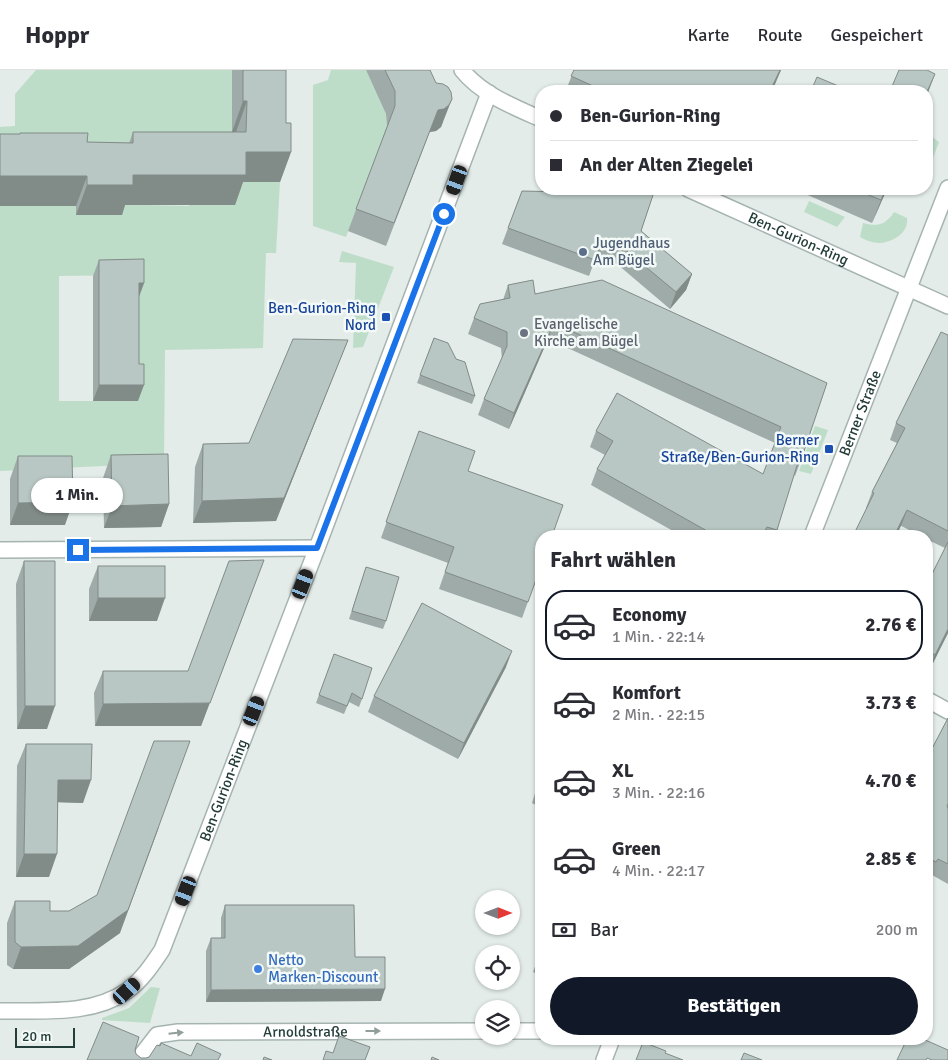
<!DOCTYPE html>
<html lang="de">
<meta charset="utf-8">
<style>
:root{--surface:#fff;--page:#f2f2f3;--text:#2b2b33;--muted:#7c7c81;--line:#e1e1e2;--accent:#111827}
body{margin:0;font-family:Signika,sans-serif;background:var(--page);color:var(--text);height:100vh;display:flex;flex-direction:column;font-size:19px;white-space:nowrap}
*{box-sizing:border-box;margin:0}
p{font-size:16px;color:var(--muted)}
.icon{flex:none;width:28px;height:28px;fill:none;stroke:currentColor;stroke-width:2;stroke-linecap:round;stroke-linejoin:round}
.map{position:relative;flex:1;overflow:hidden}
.details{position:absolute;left:535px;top:460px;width:398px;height:515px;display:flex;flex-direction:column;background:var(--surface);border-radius:20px;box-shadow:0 1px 4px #0004}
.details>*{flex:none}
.banner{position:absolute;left:535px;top:15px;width:398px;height:110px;border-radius:20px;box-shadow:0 1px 4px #0004;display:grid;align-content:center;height:110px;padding:0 15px;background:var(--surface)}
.needle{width:32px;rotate:90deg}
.tools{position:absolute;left:475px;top:820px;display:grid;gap:10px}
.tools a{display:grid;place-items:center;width:45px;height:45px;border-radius:50%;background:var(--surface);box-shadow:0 1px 4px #0004;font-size:25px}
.scale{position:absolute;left:15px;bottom:12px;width:60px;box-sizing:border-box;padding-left:5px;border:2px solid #233d39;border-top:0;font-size:14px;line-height:18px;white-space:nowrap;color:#233d39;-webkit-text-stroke:4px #f3f9f7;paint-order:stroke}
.end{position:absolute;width:22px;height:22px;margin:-11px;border:6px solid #1a73e8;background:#fff;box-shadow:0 0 0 2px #fff}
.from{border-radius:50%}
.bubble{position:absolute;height:35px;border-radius:18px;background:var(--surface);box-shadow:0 1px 4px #0004;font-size:16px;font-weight:800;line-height:35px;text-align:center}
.car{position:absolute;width:15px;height:30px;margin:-15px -8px;border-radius:6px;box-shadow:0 0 4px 1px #0007;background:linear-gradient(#222 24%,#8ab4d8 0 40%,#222 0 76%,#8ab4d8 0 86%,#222 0)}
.banner b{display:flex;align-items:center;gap:18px;height:48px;font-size:19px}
.banner b+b{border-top:1px solid var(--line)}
.banner i{width:12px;height:12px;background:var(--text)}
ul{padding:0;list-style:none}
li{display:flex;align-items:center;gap:15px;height:70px;margin:0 10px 8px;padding:0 5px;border:2px solid transparent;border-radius:20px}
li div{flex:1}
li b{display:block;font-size:19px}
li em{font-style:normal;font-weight:800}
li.active{border-color:var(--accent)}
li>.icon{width:45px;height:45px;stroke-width:1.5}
h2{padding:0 15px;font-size:22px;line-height:60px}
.pay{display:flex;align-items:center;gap:12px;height:55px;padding:0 15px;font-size:19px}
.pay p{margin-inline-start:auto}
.cta{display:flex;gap:10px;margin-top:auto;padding:10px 15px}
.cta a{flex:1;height:58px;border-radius:30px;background:var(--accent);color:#fff;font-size:20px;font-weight:800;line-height:58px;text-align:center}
header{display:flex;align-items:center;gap:30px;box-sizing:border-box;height:70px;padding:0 25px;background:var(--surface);border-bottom:1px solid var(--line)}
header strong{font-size:24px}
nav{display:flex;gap:28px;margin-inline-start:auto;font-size:18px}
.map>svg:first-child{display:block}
.green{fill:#bdddc9;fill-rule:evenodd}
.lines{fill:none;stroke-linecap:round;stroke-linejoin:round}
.minor-casing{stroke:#a6b4b1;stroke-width:18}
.minor{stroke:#fff;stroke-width:15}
.wall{fill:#9eaba8}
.shaded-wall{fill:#818b88}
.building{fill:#b8c7c3;stroke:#818b88}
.oneway{fill:#919e9c}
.route{stroke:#1a73e8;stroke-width:6}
.service-dot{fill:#5c6f8a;stroke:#f3f9f7;stroke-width:2}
.transit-dot{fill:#1a4fb4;stroke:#f3f9f7;stroke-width:2}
.worship-dot{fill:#6b7280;stroke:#f3f9f7;stroke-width:2}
.shop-dot{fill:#3f7fe0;stroke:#f3f9f7;stroke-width:2}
.labels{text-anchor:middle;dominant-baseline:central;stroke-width:5;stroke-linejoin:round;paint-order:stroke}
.street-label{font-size:15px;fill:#233d39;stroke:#f3f9f7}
.service-label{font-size:15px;fill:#4e5e75;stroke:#f3f9f7;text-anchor:start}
.transit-label{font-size:15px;fill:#164399;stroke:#f3f9f7;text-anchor:end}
.worship-label{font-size:15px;fill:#5b616d;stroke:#f3f9f7;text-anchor:start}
.shop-label{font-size:15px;fill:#366cbe;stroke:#f3f9f7;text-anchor:start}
</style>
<header>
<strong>Hoppr</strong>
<nav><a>Karte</a><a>Route</a><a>Gespeichert</a></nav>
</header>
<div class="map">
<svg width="948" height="990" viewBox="0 0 948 990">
<rect width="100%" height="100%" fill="#e3ece9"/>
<g class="green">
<polygon points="36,0 237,0 232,16 232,61 237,62 237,83 0,94 0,57 15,56 15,24"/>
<polygon points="331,0 366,0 386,44 387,58 346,167 313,156 313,15 328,10"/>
<polygon points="926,62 939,72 926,106"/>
<path d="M235,107L258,112H280L276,183H266L263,278L165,280L164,393L0,401V131H76L77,145L122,131L145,135L189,136V130ZM138,205V331H59V206Z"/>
<polygon points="809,131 845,147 837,157 804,142"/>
<path d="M894,142L907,148C909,163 893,172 880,173C873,173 865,170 860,167L863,153C877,157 886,155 894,142Z"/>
<polygon points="342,181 394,197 363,277 353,278 356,193 339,192"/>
<polygon points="815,356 828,360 811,404 799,401"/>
<polygon points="151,917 160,918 150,953 102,950 102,948 129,938"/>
</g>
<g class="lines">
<defs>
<g id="minor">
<path d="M462,0C481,24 514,37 541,49"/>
<path id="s1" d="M688,119L948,236"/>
<path id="s2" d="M812,466L948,118"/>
<polyline points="0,480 317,478"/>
<polyline points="926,629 948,641"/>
<path id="s3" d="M0,941C42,940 91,946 127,921C142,910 152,895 162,880L317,478L489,23"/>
<polyline points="511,961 541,961"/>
<path id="s4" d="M140,990L143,983L157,965L178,962L484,961"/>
<polyline points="604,990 612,969"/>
</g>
</defs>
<use href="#minor" class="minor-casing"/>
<use href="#minor" class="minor"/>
</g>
<g class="wall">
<polygon points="232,0 286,0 286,53 291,82 280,112 243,112 235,135 125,135 122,145 76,145 76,136 0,136 87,72 129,73 133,62 232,62"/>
<polygon points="366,0 430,0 443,52 441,57 436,61 429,62 386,176 348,161 387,57 386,44"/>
<polygon points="574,0 781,0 772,21 568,21 566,20"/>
<polygon points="567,119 655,119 641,161 692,204 686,220 670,239 617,194 596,187 589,206 502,174 522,121 566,122"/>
<polygon points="804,119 887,119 872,153 803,123"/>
<polygon points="99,190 144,213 139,227 138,331 93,331 93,206"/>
<polygon points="508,215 827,313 801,390 795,406 794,405 775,466 682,466 591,415 597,399 605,385 590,377 596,361 763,404 775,373 548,269 509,359 478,345 484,329 502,289 501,278 468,264 474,248 503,230"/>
<polygon points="948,265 948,563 929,601 926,599 926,516 945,478 926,469 926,466 921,466 866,438 872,422 897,373 890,370 896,353"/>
<polygon points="434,268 475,326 472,334 417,313"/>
<polygon points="348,270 339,292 276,451 193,453 195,397 203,374 249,373"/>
<polygon points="419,361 468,401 541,496 522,548 439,519 448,493 381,468"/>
<polygon points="111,385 169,434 161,457 104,458 103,408"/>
<polygon points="18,386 65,455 10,455 10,409"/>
<polygon points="264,490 201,656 95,656 94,623 103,601 188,601"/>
<polygon points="24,491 47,659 17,659 16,514"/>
<polygon points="98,496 157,551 89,551 89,519"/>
<polygon points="366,497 386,551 383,559 349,549"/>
<polygon points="334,584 362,629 359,637 349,632 344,644 316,633"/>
<polygon points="506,597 458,689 368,642 374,626"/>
<polygon points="948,648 948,814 932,805 930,808 926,806 926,690"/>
<polygon points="26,674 83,733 58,732 49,807 16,807 17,696"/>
<polygon points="541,709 541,738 532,733 537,717"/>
<polygon points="15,831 50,841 120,863 69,899 13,899 7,895 7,853"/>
<polygon points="225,835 355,887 381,931 206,932 206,881 211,868 221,868 221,848"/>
<polygon points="541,880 541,906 533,902"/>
</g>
<g class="shaded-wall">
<polygon points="780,0 781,0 772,21 770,21"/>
<polygon points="935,4 926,28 926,24"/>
<polygon points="452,29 441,57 436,61 429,62 386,176 438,40"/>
<polygon points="243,31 247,31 236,62 232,62"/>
<polygon points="246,82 291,82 280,112 243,112 235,135 125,135 122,145 76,145 87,115"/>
<polygon points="0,106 87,106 76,136 0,136"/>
<polygon points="886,119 887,119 872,153 881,130"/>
<polygon points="692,204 686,220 670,239 676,222"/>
<polygon points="139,213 144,213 138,229"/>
<polygon points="554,253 548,269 509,359 514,343"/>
<polygon points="348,270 339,292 276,451 193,453 202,431"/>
<polygon points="99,315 144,315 138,331 93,331"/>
<polygon points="73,432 65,455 10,455 18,433"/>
<polygon points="169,434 161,457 104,458 112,436"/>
<polygon points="907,440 901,456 896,466 894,466"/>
<polygon points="264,490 201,656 95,656 103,634 210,633"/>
<polygon points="98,528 165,528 157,551 89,551"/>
<polygon points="948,559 948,563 929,601 935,585"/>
<polygon points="512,581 506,597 458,689 464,673"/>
<polygon points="25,636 55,636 47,659 17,659"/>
<polygon points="58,710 91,710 83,733 49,732"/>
<polygon points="159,757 120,863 69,899 13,899 21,877 78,876"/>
<polygon points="24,784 57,784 49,807 16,807"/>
<polygon points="385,919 381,931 206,932 211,920"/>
</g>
<g class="building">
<polygon points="243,0 286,0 286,53 291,53 291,82 246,82 246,105 133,105 133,115 87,115 87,106 0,106 0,64 20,64 20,63 88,63 87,72 133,73 133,62 246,62 247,31 243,31"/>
<polygon points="385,0 430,0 436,13 443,14 448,17 451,22 452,29 449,35 444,39 438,40 394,153 356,139 395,36 395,21"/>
<polygon points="574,0 780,0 770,21 604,21 571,6"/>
<polygon points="899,0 927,0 935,4 926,24 926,21 890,21"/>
<polygon points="817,7 850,21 811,21"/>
<polygon points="568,119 655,119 641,161 692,204 676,222 623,178 602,171 595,190 508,158 522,121 567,122"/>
<polygon points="854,119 886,119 881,130"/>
<polygon points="144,189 144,213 139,213 139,294 144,294 144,315 99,315 99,190"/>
<polygon points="533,210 535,224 602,210 827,313 801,390 799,389 777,460 767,457 762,466 716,466 597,399 613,371 596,361 617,323 763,404 781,357 554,253 514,343 484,329 507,276 507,262 474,248 480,234 510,228 508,215"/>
<polygon points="941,262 948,265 948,461 907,440 894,466 853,466 874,423 872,422 905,358 896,353"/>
<polygon points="434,268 448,273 456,289 465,292 475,326 420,305"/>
<polygon points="293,269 348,270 284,428 202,431 203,374 249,373"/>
<polygon points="419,361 475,381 468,401 563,435 552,466 541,466 541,496 528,532 445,502 454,477 386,452"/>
<polygon points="168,384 169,434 112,436 111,385"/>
<polygon points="18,386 72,386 73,432 18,433"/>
<polygon points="948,472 948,559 935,585 926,580 926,516"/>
<polygon points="264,490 210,633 103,634 103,601 188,601 229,491"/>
<polygon points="24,491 55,491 55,636 25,636"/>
<rect x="98" y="496" width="67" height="32"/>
<polygon points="366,497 399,507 386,551 352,541"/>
<polygon points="422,533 512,581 464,673 374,626"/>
<polygon points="334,584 372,598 362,629 352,623 347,636 319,625"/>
<polygon points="948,648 948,734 947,735 948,739 948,794 938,789 936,792 926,787 926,690"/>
<polygon points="154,671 190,671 128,840 78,876 21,877 15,872 15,831 50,831 50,841 69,841 97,825"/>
<polygon points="26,674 92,674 91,710 58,710 57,784 24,784"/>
<polygon points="541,709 541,719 537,717"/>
<polygon points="225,835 354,835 355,887 385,887 385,919 211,920 211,868 225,868"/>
<polygon points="541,880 541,887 538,886"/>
<polygon points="103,952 139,967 135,980 136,984 141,988 146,988 149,987 157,975 160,976 161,973 191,986 197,973 221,984 218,990 87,990"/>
<polygon points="339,966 370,977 365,990 323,990 326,981 333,983"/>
<polygon points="907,969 923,969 948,980 948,990 932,990 927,988 926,990 897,990"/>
<polygon points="643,972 666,981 665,983 683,990 636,990"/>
<polygon points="744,983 762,990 741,990"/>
<polygon points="264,987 272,990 263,990"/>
<polygon points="432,987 439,990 431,990"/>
</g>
<defs><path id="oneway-solid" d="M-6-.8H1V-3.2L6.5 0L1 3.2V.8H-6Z" transform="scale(1.25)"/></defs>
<g class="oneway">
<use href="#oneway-solid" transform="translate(373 961)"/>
<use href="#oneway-solid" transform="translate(176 963) rotate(-6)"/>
</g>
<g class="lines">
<polyline class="route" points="78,480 317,478 444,144"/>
</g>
<circle class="service-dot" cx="583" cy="182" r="5"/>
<g class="transit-dot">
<rect x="381" y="242" width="10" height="10" rx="2.5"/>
<rect x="824" y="374" width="10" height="10" rx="2.5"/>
</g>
<circle class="worship-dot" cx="524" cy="263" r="5"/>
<circle class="shop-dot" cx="258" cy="899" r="5"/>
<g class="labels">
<g class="street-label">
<text stroke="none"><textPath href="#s1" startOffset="121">Ben-Gurion-Ring</textPath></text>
<text stroke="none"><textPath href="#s2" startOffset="132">Berner Straße</textPath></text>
<text stroke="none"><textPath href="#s3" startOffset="356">Ben-Gurion-Ring</textPath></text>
<text stroke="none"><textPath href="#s4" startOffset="179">Arnoldstraße</textPath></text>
</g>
<g class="service-label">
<text x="593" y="173">Jugendhaus<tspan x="593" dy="17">Am Bügel</tspan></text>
</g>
<g class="transit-label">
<text x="376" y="238">Ben-Gurion-Ring<tspan x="376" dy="17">Nord</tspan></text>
<text x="819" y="370">Berner<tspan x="819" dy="17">Straße/Ben-Gurion-Ring</tspan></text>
</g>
<g class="worship-label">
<text x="534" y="254">Evangelische<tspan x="534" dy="17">Kirche am Bügel</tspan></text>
</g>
<g class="shop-label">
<text x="268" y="890">Netto<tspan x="268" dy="17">Marken-Discount</tspan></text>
</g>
</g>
</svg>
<div class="tools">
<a><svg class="needle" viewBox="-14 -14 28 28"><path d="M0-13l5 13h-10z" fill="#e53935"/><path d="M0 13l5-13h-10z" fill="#7c7c81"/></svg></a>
<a><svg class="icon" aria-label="locate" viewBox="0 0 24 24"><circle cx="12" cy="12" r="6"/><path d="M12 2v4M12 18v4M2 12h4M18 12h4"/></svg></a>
<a><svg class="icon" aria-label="layers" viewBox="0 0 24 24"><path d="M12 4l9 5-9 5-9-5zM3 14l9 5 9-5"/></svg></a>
</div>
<div class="scale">20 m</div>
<i class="end from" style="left:444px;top:144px"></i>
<i class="end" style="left:78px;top:480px"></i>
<div class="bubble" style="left:31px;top:408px;width:92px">1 Min.</div>
<i class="car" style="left:457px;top:110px;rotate:200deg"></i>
<i class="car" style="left:303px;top:514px;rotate:21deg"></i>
<i class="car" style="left:254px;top:641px;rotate:21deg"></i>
<i class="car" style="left:186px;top:821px;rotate:201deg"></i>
<i class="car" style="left:127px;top:921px;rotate:48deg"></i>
<div class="banner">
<b><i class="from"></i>Ben-Gurion-Ring</b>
<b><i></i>An der Alten Ziegelei</b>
</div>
<section class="details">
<h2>Fahrt wählen</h2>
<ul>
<li class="active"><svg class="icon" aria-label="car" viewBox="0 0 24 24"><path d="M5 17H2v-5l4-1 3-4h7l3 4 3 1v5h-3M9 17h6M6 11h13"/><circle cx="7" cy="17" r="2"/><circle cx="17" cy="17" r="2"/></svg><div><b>Economy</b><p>1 Min. · 22:14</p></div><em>2.76 €</em></li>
<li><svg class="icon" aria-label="car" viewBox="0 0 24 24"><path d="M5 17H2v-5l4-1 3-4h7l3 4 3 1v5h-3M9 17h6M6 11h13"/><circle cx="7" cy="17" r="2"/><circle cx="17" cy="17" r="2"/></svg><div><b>Komfort</b><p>2 Min. · 22:15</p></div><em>3.73 €</em></li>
<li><svg class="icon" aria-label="car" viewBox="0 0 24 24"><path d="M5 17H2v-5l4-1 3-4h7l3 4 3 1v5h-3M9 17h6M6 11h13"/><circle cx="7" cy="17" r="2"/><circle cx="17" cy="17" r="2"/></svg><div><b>XL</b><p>3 Min. · 22:16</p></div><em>4.70 €</em></li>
<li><svg class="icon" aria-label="car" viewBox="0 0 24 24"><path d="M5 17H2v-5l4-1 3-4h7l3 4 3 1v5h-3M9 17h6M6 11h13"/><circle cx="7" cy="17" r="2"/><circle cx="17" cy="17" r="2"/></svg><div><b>Green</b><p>4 Min. · 22:17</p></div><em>2.85 €</em></li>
</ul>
<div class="pay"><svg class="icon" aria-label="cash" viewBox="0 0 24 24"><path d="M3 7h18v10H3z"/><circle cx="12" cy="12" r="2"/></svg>Bar<p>200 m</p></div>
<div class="cta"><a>Bestätigen</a></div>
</section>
</div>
